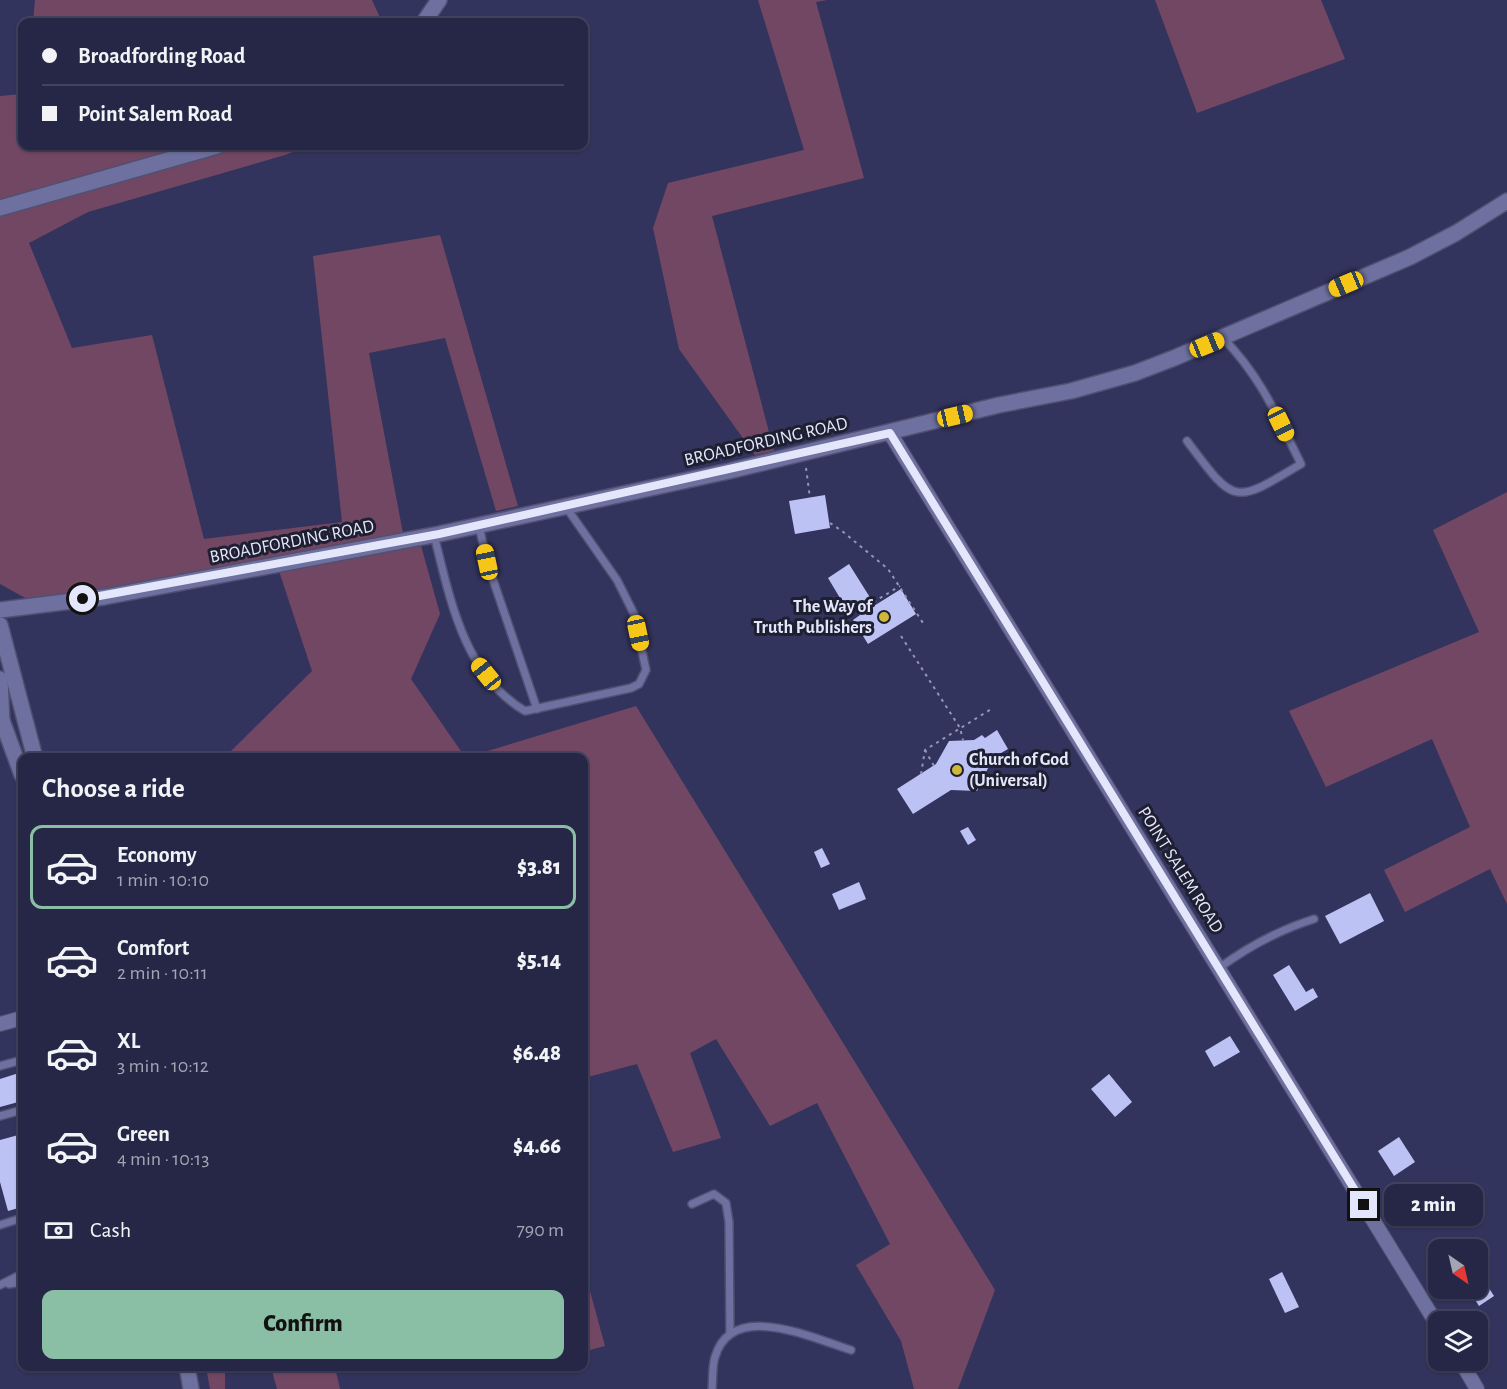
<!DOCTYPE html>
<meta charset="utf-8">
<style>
:root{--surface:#262746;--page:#2e2f4d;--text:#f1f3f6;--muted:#a4a5b3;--line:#42445f;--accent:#8abfa5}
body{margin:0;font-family:"Alegreya Sans",sans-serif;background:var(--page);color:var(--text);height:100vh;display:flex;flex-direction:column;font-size:22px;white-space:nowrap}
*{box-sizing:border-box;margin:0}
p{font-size:20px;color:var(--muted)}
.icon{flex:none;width:33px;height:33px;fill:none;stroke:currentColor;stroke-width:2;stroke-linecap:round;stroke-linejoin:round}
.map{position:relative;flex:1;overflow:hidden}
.sheet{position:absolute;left:18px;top:753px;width:570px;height:618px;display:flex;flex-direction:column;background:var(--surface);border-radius:12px;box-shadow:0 2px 4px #0004,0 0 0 2px var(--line)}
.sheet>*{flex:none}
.banner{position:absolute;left:18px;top:18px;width:570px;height:132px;border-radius:12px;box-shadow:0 2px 4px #0004,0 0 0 2px var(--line);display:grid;align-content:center;height:132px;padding:0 24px;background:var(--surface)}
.needle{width:39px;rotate:146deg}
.controls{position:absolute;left:1428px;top:1239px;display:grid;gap:12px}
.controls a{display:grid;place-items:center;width:60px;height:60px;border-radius:12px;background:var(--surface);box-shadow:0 2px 4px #0004,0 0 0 2px var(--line);font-size:30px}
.end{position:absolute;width:27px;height:27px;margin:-14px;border:8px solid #e4e7fc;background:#111;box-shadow:0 0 0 3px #111}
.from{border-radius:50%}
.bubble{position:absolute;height:42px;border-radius:12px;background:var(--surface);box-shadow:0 2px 4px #0004,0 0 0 2px var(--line);font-size:20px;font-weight:800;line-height:42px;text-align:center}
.car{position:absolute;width:18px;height:36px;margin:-18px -9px;border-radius:8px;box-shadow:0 0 4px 2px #0007;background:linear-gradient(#f5c518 24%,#345 0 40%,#f5c518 0 76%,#345 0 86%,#f5c518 0)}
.banner b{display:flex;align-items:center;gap:21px;height:57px;font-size:22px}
.banner b+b{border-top:2px solid var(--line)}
.banner i{width:15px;height:15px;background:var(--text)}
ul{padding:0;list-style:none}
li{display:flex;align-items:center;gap:18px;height:84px;margin:0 12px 9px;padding:0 12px;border:3px solid transparent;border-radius:12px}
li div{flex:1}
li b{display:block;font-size:22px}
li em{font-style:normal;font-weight:800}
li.on{border-color:var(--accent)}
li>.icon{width:54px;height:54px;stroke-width:1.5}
h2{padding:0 24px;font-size:27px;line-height:72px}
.pay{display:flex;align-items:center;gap:15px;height:66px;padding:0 24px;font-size:22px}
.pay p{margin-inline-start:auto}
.button{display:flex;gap:12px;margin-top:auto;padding:12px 24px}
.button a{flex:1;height:69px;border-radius:12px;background:var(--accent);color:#111;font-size:24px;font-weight:800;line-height:69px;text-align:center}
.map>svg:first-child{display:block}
.green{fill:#724763}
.building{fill:#bdc2f4}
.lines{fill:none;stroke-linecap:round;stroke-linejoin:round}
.lane-casing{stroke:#505072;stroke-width:10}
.street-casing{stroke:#505072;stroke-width:16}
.secondary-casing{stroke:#505072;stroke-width:18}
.path{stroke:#9496b4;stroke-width:2;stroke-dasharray:3 4.5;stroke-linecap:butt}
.lane{stroke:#6e719f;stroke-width:7}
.street{stroke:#6e719f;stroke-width:14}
.secondary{stroke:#6e719f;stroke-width:15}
.route{stroke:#e4e7fc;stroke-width:8}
.poi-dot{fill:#ccb939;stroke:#1e1f31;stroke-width:2}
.labels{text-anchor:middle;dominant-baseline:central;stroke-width:6;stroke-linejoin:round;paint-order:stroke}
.street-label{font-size:18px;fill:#e4e7fc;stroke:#1e1f31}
.poi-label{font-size:18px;font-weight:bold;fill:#e4e7fc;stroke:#1e1f31;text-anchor:end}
</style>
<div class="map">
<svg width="1507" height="1389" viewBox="0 0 1507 1389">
<rect width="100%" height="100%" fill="#33345d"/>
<g class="green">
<polygon points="35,0 372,0 382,22 33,22"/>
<polygon points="758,0 827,0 816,2 864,178 712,216 774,451 755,455 679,349 653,228 668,183 804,150"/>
<polygon points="1155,0 1321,0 1345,59 1197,113"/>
<polygon points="22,94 22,146 309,146 285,155 88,212 29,243 72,348 152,335 204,539 342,522 313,256 440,235 518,506 496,511 445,338 369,353 405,544 420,542 440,614 411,679 465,757 225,757 312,671 278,568 47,610 0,584 0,96"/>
<polygon points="1507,492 1507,904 1490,869 1405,912 1384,870 1470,827 1432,739 1326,787 1289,711 1479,632 1433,530"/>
<polygon points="636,706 995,1290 958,1389 914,1389 901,1341 856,1265 890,1244 817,1103 770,1126 716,1039 690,1053 721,1138 673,1152 637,1064 584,1078 584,758 468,757"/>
<polygon points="584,1269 605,1346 586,1351 584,1341"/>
<polygon points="206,1367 225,1367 225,1389 210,1389"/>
<polygon points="271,1367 335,1367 340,1389 277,1389"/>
</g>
<g class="building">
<polygon points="825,495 830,528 795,534 789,501"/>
<polygon points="849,564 871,599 865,603 869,609 901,589 916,614 868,644 853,620 860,615 856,609 849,613 828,578"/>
<polygon points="997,730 1008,749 996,756 999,760 989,766 977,791 951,790 913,814 897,789 936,764 949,741 974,740 982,735 985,738"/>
<polygon points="968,827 976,840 968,845 960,831"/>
<polygon points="822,848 830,864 821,868 814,852"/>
<polygon points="859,882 866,899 839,910 832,894"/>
<polygon points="1370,893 1384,921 1340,944 1325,916"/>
<polygon points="1289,965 1306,992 1313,988 1318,997 1295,1011 1273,975"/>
<polygon points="1230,1036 1240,1052 1214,1067 1205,1051"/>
<polygon points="22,1072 22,1101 0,1107 0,1079"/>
<polygon points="1109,1074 1132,1102 1115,1117 1091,1089"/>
<polygon points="22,1134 22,1207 8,1211 0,1182 0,1140"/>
<polygon points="1399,1137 1415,1162 1394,1176 1378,1151"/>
<polygon points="1478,1271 1494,1296 1479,1306 1468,1288 1478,1288"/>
<polygon points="1282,1272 1299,1307 1285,1313 1269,1279"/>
</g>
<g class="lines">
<defs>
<g id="lane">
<path d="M1187,441C1235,505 1233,505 1301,464C1277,416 1261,377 1223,338"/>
<polyline points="479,526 487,562 537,709"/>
<path d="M434,535C450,599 464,675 525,711L631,688L639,684L646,670L634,614L617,580L566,507"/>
<path d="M1219,968C1249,946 1279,930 1314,919"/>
<polyline points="0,1066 22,1060"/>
<polyline points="0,1116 22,1110"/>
<polyline points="692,1204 714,1194 726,1203 729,1222 730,1334"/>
<polyline points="0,1225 22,1218"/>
<polyline points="9,1284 22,1282"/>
<polyline points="0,1285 22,1274"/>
<path d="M712,1389C713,1379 712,1366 715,1357C732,1299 814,1339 851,1350"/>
</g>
<g id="street">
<polyline points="890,433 1438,1326"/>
<polyline points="0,1024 22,1018"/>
<polyline points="1460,1360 1477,1389"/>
</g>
<g id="secondary">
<polyline points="424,22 439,0"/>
<polyline points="0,208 217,146"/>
<polyline points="0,610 104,597 439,534 729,471 999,405 1071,391 1135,373 1174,358 1410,257 1456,233 1507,201"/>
<polyline points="0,625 35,758"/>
<polyline points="0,679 2,723"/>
<polyline points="0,715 22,775"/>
<polyline points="187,1366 191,1389"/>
</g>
</defs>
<use href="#lane" class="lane-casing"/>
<use href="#street" class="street-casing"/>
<use href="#secondary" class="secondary-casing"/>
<g class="path">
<polyline points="806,468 810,498"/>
<polyline points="830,523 842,531 888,569 923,623"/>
<polyline points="867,606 900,586"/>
<polyline points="901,636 960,728 963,740"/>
<polyline points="925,750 934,766"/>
<polyline points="921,774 925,750 993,708"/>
</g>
<use href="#lane" class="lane"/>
<use href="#street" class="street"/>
<use href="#secondary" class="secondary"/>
</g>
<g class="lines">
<polyline class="route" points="83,599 439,534 890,433 1364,1205"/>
</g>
<g class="poi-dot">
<circle cx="884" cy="617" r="6"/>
<circle cx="957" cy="770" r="6"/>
</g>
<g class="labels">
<g class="street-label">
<text transform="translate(766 442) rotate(-13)">BROADFORDING ROAD</text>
<text transform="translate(292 542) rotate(-11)">BROADFORDING ROAD</text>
<text transform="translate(1180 870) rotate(58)">POINT SALEM ROAD</text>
</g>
<g class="poi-label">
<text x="872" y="607">The Way of<tspan x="872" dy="21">Truth Publishers</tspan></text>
<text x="969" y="760" text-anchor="start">Church of God<tspan x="969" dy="21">(Universal)</tspan></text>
</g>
</g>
</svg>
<div class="controls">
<a><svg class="needle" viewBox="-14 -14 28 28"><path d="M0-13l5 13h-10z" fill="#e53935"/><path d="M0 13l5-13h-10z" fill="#a4a5b3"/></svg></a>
<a><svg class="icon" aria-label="layers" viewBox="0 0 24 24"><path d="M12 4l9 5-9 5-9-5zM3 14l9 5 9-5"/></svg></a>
</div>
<i class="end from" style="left:83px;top:599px"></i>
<i class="end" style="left:1364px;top:1205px"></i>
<div class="bubble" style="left:1384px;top:1184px;width:99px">2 min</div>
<i class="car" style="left:1346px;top:284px;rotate:247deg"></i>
<i class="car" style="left:1207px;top:345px;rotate:68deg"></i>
<i class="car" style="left:955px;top:416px;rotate:77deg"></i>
<i class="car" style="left:1281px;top:424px;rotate:154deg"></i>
<i class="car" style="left:487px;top:562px;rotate:348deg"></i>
<i class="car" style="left:638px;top:633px;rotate:168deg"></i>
<i class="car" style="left:486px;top:674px;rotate:321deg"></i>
<div class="banner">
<b><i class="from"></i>Broadfording Road</b>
<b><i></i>Point Salem Road</b>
</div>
<section class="sheet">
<h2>Choose a ride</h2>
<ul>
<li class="on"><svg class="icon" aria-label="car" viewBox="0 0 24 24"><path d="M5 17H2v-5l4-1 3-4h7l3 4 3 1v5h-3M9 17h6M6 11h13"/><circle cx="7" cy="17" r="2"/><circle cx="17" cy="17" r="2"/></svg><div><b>Economy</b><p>1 min · 10:10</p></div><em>$3.81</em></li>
<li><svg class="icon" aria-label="car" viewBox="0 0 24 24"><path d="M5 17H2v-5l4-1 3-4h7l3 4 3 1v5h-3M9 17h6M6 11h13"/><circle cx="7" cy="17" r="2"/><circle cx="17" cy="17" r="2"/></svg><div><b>Comfort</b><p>2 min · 10:11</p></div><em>$5.14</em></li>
<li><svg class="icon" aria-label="car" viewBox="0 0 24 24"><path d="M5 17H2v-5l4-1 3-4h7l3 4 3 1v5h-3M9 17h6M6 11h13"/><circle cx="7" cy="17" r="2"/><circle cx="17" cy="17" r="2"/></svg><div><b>XL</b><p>3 min · 10:12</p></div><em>$6.48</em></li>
<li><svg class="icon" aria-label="car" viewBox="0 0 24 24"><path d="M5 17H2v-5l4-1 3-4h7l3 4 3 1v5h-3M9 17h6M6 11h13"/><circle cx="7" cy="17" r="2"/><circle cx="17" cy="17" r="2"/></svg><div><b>Green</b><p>4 min · 10:13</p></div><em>$4.66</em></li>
</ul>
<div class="pay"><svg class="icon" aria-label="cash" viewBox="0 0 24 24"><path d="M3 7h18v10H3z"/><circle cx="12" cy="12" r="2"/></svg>Cash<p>790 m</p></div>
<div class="button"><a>Confirm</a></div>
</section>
</div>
